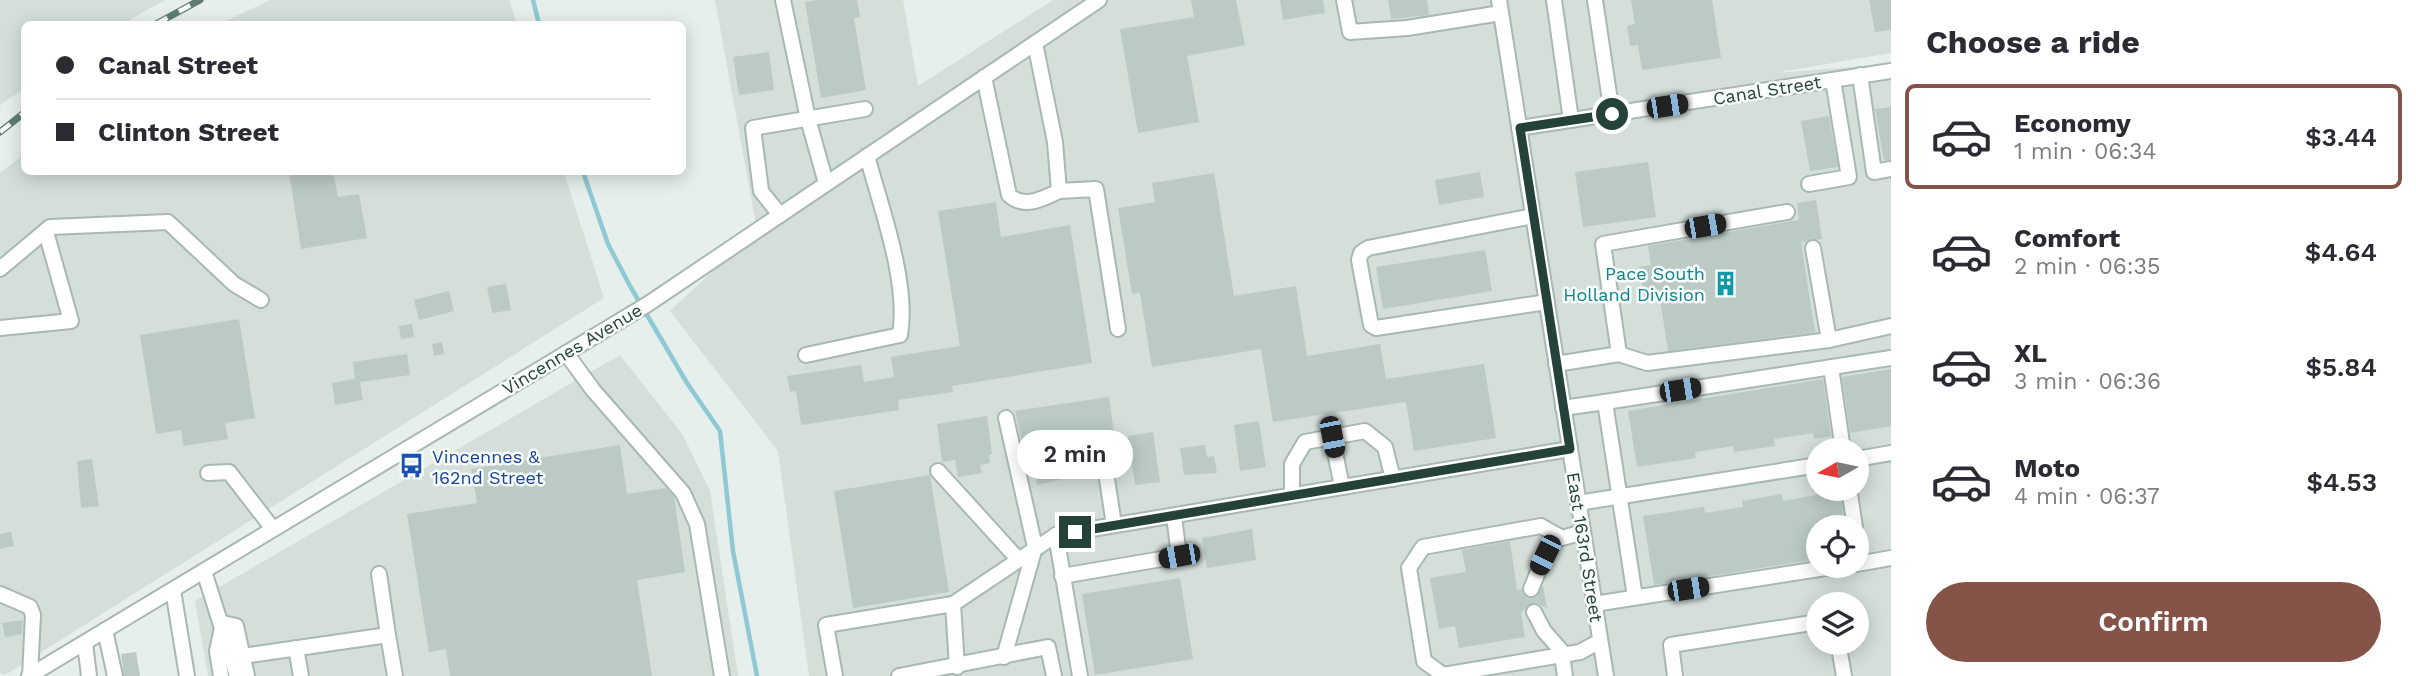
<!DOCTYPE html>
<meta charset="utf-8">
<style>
:root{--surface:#fff;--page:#f2f2f3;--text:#2b2b33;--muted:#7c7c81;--line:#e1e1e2;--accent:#855347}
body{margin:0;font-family:"Work Sans",sans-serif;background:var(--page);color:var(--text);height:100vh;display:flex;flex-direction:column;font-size:26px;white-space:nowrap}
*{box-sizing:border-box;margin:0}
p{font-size:23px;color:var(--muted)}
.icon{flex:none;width:38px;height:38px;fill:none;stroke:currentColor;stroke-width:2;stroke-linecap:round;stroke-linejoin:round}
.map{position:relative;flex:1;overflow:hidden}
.sheet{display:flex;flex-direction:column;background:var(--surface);width:525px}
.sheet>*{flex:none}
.hud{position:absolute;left:21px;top:21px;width:665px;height:154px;border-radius:10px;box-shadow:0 4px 18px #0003;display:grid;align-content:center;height:154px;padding:0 35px;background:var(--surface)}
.needle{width:46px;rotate:261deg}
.fabs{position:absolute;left:1806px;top:438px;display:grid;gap:14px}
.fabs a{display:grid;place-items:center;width:63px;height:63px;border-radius:50%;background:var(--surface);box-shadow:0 4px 18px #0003;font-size:35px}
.end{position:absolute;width:32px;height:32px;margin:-16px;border:9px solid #24423a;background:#fff;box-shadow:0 0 0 4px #fff}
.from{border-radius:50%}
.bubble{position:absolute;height:49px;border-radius:24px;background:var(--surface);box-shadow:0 4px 18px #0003;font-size:23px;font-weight:600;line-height:49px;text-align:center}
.car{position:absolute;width:21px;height:42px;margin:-21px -10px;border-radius:9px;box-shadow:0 0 5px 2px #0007;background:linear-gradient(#222 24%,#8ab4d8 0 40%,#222 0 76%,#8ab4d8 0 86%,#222 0)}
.hud b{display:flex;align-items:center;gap:24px;height:66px;font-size:26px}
.hud b+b{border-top:2px solid var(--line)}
.hud i{width:18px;height:18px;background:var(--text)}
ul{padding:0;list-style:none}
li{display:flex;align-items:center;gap:21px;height:105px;margin:0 14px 10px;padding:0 21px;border:4px solid transparent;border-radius:10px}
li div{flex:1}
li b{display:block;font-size:26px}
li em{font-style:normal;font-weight:600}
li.selected{border-color:var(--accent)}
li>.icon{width:63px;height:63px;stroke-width:1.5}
h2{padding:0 35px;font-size:32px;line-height:84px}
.button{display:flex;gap:14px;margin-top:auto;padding:14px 35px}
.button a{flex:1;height:80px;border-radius:42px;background:var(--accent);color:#fff;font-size:28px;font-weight:600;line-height:80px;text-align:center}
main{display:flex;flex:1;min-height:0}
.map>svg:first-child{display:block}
.built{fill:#d4dfda;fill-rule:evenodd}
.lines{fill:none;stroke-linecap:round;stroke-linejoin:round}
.stream{stroke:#8ec9d4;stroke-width:4.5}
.building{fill:#bbcac4}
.minor-tunnel{stroke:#bfccc8;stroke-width:14;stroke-dasharray:14 7;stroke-linecap:butt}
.minor-casing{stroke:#a8b8b2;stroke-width:18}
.minor{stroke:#fff;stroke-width:14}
.rail-casing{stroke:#5f7d75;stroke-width:7}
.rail{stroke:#f7fbf9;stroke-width:4.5;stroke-dasharray:13;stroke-linecap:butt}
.route{stroke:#24423a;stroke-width:9}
.labels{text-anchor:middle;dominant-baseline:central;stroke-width:5;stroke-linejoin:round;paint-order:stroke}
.street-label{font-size:18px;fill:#24423a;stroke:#f7fbf9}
.culture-label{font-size:18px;fill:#0d838f;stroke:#f7fbf9;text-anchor:end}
.transit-label{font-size:18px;fill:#164399;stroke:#f7fbf9;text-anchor:start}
</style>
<main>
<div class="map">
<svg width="1891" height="676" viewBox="0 0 1891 676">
<rect width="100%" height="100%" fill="#e6efeb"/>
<g class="built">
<polygon points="0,0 165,0 122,24 24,24 24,89 0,105"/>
<polygon points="270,0 509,0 517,24 220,24"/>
<path d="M715,0H903L918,86L1053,0H1891V53L1774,73L1891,64V676H809L778,451L670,311L757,230ZM1818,450H1857V488H1818ZM1818,527H1857V565H1818ZM1818,604H1857V642H1818Z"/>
<polygon points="24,154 24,172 564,172 604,298 5,675 0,673 0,173"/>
<polygon points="620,355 683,435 710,491 738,676 208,676 195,601"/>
</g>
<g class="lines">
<g class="stream">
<polyline points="533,0 539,24"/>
<polyline points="583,172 608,244 630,286 687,383 720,431 733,551 757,676"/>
</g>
</g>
<g class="building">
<polygon points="819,0 857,0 860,17 854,18 866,90 821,98 805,2"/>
<polygon points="1191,0 1236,0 1245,45 1187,56 1199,122 1138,133 1120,29 1194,17"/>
<polygon points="1280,0 1323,0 1325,13 1283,20"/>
<polygon points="1388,0 1427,0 1429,15 1391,19"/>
<polygon points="1631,0 1712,0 1721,58 1642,70 1638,45 1630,46 1627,26 1635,24"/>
<polygon points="1869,0 1891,0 1891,30 1875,32"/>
<polygon points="769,52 774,90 739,95 733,57"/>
<polygon points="1891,107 1891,160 1884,161 1875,109"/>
<polygon points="1829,116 1838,167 1810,171 1801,121"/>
<polygon points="1648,162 1656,217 1583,227 1575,172"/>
<polygon points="289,172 333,172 338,197 359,194 367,238 301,249"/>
<polygon points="1480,172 1484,197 1439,205 1435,180"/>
<polygon points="1214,173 1234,296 1296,286 1307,356 1380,344 1386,379 1484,364 1496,438 1414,451 1406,402 1273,422 1261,349 1152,367 1140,293 1132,294 1118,208 1155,202 1152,183"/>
<polygon points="1816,200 1822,239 1801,242 1815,332 1668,351 1660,299 1645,301 1639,267 1651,265 1648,246 1799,220 1797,203"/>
<polygon points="996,202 1001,237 1070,225 1092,363 952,386 953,392 898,400 899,410 801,425 796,391 790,392 787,376 861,365 864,382 894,377 891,357 960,346 938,211"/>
<polygon points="1485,250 1492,291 1383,309 1376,267"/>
<polygon points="506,284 511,310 492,313 487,287"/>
<polygon points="449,291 454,311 419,320 414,300"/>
<polygon points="239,319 255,418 225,423 228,439 183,446 181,430 156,434 140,335"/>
<polygon points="412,324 414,337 401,339 399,326"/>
<polygon points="442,342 444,354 434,356 432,344"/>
<polygon points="407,354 410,375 360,382 363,400 335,405 332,383 355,379 353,362"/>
<polygon points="1891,369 1891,426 1850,433 1842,377"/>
<polygon points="1823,379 1831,436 1814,439 1813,433 1774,439 1775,446 1734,452 1733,446 1695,452 1696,458 1637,467 1628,411"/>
<polygon points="1109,397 1116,447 1081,452 1085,474 1037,485 1034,460 1026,461 1015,411"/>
<polygon points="987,416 992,454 989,455 990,463 980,465 982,473 958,477 955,460 942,462 937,424"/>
<polygon points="1259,421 1266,467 1240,471 1234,425"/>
<polygon points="1153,432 1160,482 1135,485 1128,436"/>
<polygon points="620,445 627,494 666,488 674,497 685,572 637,580 652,676 450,676 446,649 429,652 407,514 477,503 471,469"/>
<polygon points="1205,445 1207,457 1214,456 1217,473 1184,475 1180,448"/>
<polygon points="92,459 99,506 81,508 77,461"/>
<polygon points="930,475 949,592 853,608 834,491"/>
<polygon points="1821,488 1840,488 1845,527 1818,527 1818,559 1654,585 1643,516 1704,507 1705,513 1743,507 1742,501 1782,494 1783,501 1822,494"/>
<polygon points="1252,529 1256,560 1207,568 1202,538"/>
<polygon points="11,532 14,546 0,549 0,534"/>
<polygon points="1510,541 1517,590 1522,589 1524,595 1533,598 1543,586 1547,608 1534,602 1521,613 1525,637 1459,648 1455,626 1439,629 1430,578 1466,572 1462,550"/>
<polygon points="1180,578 1193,659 1095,675 1082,594"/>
<polygon points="23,620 22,634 5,637 2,623"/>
<polygon points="136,652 140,676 124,676 121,654"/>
</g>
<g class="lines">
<polyline class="minor-tunnel" points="1531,589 1534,612"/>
<defs>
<g id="minor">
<polyline points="783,0 808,119 826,183"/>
<polyline points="1344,0 1350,32 1407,28 1501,13"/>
<polyline points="1499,0 1606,676"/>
<polyline points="1554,0 1571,120"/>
<polyline points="1595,0 1612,114"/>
<polyline points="1860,75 1874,172 1891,169"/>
<path d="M984,77L1009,195C1024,209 1043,199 1059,191L1055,142L1035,43"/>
<polyline points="1519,128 1891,71"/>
<polyline points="1809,184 1849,177 1833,80"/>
<polyline points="1059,191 1096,189 1118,329"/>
<polyline points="780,215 761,191 753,128 865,109"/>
<polyline points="1533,216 1368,248 1361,253 1359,260 1371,325 1376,328 1547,302"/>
<polyline points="0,269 50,227 168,222 234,284 261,300"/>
<polyline points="0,328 71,321 46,232"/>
<polyline points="1829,340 1891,326"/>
<polyline points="566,353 593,390 683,493 697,524 722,676"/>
<polyline points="1619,354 1647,363 1829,340 1813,248"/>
<path d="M806,355L900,335C909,283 881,207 867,156"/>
<polyline points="1556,364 1619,354 1603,244 1787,212"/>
<polyline points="1831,367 1843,450"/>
<polyline points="1563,408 1605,402"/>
<polyline points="1332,437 1342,487"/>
<polyline points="1857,459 1891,453"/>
<polyline points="1105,466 1114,525"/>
<polyline points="938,471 1017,558"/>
<polyline points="208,473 229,472 273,529"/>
<polyline points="1849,488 1855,527"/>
<polyline points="1292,495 1292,464 1305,442 1365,431 1385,447 1393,479"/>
<polyline points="1578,503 1818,465"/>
<polyline points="1583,532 1562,538 1541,526 1423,547 1409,568 1424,661 1443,675 1580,652 1600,641"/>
<polyline points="1056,535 1080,676"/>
<polyline points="1857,541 1860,563"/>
<polyline points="1857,564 1891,558"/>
<polyline points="204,571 237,676"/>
<polyline points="379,574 388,635"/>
<polyline points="1062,576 1179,556 1174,516"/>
<polyline points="1531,589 1545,555 1557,535"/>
<polyline points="173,590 187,676"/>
<polyline points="0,594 30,607 33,615 30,676"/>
<polyline points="1635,597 1605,402 1891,358"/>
<polyline points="1594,604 1845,565"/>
<polyline points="1534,612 1544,631 1565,655"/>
<polyline points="223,623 236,626 247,676"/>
<polyline points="105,630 115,676"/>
<polyline points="1838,642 1844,676"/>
<polyline points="85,643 89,676"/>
<polyline points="296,648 301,676"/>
<polyline points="1562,655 1565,676"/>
<polyline points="243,656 388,635 395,676"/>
<polyline points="1004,657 1035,547 1006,418"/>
<polyline points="957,667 953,604 1056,535 1570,449"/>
<polyline points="29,676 648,304 1099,0"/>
<polyline points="221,676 217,651 222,628"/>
<polyline points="835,676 826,625 953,604"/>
<polyline points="899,676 1048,647 1054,676"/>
<polyline points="1675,676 1671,645 1818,622"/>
</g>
</defs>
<use href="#minor" class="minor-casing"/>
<use href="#minor" class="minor"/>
<defs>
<g id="rail">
<polyline points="156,24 200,0"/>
<polyline points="0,132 24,113"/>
</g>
</defs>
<use href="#rail" class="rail-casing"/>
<use href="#rail" class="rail"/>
</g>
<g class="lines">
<polyline class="route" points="1075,532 1570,449 1520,128 1612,114"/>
</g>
<defs>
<symbol id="building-bare" viewBox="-9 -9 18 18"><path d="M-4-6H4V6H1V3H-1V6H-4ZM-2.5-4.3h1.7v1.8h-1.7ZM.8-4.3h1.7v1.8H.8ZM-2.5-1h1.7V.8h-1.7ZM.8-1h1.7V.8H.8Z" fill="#0f9aa8" stroke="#f7fbf9" stroke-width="2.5" paint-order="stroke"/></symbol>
<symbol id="bus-bare" viewBox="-9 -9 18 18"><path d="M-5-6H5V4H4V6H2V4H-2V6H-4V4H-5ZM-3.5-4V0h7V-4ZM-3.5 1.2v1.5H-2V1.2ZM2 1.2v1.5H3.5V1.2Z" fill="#1a4fb4" stroke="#f7fbf9" stroke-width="2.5" paint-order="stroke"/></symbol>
</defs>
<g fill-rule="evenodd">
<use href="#building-bare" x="1708" y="266" width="35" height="35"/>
<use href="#bus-bare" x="394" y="448" width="35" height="35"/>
</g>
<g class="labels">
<g class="street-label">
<text transform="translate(1767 90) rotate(-9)">Canal Street</text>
<text transform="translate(572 349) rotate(-31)">Vincennes Avenue</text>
<text transform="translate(1585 547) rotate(81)">East 163rd Street</text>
</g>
<g class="culture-label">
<text x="1705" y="273">Pace South<tspan x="1705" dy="21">Holland Division</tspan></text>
</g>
<g class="transit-label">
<text x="432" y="456">Vincennes &amp;<tspan x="432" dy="21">162nd Street</tspan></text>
</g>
</g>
</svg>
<div class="fabs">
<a><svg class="needle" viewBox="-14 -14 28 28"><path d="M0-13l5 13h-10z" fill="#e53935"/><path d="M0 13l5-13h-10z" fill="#7c7c81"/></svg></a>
<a><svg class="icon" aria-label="locate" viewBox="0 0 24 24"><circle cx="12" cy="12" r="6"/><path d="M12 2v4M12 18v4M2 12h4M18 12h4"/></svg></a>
<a><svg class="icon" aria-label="layers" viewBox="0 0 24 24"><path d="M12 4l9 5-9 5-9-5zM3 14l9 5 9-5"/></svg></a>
</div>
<i class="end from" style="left:1612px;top:114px"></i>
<i class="end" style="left:1075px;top:532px"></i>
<div class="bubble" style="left:1017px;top:430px;width:116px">2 min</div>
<i class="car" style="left:1667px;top:106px;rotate:81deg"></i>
<i class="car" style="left:1705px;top:226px;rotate:80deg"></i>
<i class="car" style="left:1680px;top:390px;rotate:81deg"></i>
<i class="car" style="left:1332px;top:437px;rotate:169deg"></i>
<i class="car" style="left:1545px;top:555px;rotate:206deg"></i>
<i class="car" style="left:1179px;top:556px;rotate:260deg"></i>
<i class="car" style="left:1688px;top:589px;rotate:81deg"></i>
<div class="hud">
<b><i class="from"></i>Canal Street</b>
<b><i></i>Clinton Street</b>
</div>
</div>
<section class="sheet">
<h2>Choose a ride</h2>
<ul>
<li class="selected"><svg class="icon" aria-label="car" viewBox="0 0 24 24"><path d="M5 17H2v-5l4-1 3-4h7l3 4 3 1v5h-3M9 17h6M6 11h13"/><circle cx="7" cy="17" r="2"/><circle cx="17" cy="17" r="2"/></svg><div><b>Economy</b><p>1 min · 06:34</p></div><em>$3.44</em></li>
<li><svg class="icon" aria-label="car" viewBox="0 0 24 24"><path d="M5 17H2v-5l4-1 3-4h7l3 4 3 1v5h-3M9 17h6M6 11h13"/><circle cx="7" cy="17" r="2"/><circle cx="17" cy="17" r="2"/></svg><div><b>Comfort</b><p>2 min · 06:35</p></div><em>$4.64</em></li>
<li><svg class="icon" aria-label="car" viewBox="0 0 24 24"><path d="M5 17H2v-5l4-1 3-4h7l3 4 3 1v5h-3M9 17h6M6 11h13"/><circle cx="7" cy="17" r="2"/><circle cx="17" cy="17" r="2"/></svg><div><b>XL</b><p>3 min · 06:36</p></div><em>$5.84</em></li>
<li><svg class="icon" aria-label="car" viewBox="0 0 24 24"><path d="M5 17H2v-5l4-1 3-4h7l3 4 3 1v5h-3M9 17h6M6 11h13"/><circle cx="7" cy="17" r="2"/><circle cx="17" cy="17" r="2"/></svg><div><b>Moto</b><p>4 min · 06:37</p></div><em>$4.53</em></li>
</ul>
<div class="button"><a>Confirm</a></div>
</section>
</main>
